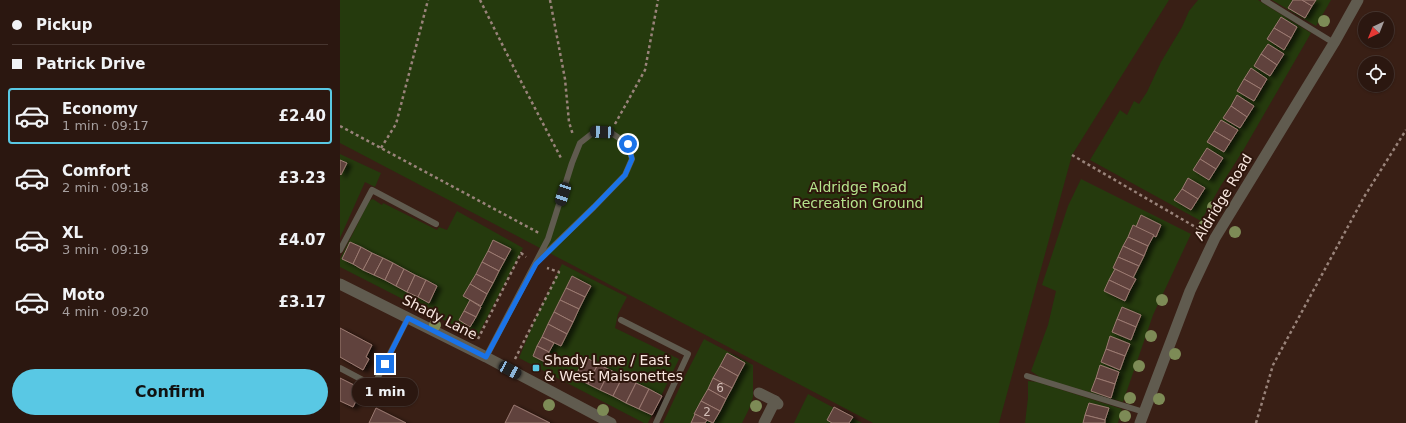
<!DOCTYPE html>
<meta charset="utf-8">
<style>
:root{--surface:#2b1710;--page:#37241e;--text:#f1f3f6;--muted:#a69f9f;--line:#473630;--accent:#59c8e4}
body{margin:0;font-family:"DejaVu Sans",sans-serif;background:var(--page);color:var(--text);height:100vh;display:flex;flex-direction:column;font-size:15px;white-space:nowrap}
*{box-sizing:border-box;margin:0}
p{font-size:13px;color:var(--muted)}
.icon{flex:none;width:22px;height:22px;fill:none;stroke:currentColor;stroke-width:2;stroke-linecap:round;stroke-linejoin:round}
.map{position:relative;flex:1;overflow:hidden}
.details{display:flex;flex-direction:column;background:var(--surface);width:340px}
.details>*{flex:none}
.guide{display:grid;align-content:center;height:88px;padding:0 12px;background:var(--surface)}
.needle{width:26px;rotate:223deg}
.tools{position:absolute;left:1018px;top:12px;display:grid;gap:8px}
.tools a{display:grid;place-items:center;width:36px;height:36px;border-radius:50%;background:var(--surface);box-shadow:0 1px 3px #0004,0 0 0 1px var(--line);font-size:20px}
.end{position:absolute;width:18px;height:18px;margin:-9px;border:5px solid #1a73e8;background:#fff;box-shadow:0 0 0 2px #fff}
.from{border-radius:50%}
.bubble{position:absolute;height:28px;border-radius:14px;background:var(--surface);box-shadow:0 1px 3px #0004,0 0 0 1px var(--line);font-size:13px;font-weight:600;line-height:28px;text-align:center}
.car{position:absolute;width:12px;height:24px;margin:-12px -6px;border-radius:5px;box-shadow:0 0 3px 1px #0007;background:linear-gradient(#222 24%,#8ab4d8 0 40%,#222 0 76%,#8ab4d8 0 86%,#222 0)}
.guide b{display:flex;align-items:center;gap:14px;height:38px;font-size:15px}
.guide b+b{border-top:1px solid var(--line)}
.guide i{width:10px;height:10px;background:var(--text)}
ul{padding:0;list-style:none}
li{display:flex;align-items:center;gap:12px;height:56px;margin:0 8px 6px;padding:0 4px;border:2px solid transparent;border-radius:4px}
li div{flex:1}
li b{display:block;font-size:15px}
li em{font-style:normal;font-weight:600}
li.current{border-color:var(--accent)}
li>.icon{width:36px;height:36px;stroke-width:1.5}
.cta{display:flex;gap:8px;margin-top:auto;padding:8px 12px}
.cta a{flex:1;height:46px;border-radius:24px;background:var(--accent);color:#111;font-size:16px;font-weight:600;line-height:46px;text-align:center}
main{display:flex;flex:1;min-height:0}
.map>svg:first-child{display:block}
.green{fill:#253a0d}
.building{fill:#61433c;stroke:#9b7a72;filter:url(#shadow)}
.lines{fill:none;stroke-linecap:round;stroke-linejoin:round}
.path{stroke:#99837a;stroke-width:2.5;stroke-dasharray:3 3;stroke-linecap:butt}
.service{stroke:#605b4f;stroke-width:6}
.minor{stroke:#605b4f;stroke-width:11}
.tertiary{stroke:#605b4f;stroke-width:11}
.tree{fill:#7d8b56}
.route{stroke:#1a73e8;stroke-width:5}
.poi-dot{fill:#59c8e4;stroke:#2e160c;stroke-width:1.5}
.labels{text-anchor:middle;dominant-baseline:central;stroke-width:4;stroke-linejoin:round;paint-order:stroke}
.number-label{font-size:12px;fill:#d3beb7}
.park-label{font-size:14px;fill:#b5e38c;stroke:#2e160c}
.street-label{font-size:14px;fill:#f9e7e0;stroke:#2e160c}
.poi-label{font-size:14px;fill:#f9e7e0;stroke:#2e160c;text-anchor:start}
</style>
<main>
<section class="details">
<div class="guide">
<b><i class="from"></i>Pickup</b>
<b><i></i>Patrick Drive</b>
</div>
<ul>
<li class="current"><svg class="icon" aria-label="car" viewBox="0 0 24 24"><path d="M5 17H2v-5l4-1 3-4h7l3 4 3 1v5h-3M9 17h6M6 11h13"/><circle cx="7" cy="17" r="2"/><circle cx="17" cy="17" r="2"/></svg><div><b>Economy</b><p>1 min · 09:17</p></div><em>£2.40</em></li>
<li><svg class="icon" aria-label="car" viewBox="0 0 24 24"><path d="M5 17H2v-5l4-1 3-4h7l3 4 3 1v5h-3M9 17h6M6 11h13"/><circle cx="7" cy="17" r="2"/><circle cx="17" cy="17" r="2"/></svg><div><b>Comfort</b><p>2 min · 09:18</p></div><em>£3.23</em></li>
<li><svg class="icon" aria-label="car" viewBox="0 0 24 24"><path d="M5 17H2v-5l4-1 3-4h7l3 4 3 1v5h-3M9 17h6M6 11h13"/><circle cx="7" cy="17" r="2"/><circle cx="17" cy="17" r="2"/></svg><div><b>XL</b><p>3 min · 09:19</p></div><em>£4.07</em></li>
<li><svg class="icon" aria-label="car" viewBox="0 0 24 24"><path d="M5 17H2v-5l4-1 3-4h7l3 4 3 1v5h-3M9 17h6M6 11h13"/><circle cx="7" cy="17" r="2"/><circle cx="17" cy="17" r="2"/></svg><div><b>Moto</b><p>4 min · 09:20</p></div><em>£3.17</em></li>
</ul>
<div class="cta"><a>Confirm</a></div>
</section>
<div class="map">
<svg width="1066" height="423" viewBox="0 0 1066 423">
<defs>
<filter id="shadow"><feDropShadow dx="4.5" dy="2.5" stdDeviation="2" flood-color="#0009"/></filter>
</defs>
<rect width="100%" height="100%" fill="#391f15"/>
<g class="green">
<polygon points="0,0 829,0 732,155 659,423 533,423 0,143"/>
<polygon points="858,0 918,0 971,33 904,149 880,187 861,221 750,160 780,110 787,115 794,101 799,104 807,92 821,62 842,27 849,11"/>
<polygon points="932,0 991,0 976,26"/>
<polygon points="0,154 41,173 35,187 25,182 0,238"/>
<polygon points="741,179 851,234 813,315 783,402 701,378 691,371 708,325 716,291 702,285 728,206"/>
<polygon points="33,199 42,205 43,203 97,230 99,227 107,230 117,211 183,248 137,337 0,267 0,259 29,201"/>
<polygon points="222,264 287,297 278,314 275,328 339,359 308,423 304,423 179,358 196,317"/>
<polygon points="364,339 413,365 413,397 409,409 402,423 323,423 345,376"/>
<polygon points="688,381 697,382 782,409 778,423 685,423 688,398"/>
<polygon points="468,394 522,423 454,423"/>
</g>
<g class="building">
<polygon points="953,0 962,0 972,6 965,18 948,8"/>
<polygon points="962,0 976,0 972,6"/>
<polygon points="941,17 957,27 951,38 934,28"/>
<polygon points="934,28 951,38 944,50 927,39"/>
<polygon points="928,44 944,54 937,65 921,54"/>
<polygon points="921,54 937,65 930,76 914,66"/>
<polygon points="911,68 927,79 921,89 904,79"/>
<polygon points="904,79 921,89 914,101 897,91"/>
<polygon points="897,95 914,106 907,117 891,106"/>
<polygon points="891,106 907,117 900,128 883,118"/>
<polygon points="881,120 898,130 891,141 874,131"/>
<polygon points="874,131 891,141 884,152 867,142"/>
<polygon points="867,148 883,158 876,169 860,159"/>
<polygon points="860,159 876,169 869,180 853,170"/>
<polygon points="0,160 7,163 1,175 0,174"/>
<polygon points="848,178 865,188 858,199 842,189"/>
<polygon points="842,189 858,199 851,210 834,200"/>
<polygon points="801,215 821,225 816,237 796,227"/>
<polygon points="793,225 814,235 808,246 788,237"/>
<polygon points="788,237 808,246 804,256 783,246"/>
<polygon points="153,240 171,249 165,260 148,251"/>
<polygon points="10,242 21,247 13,264 2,259"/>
<polygon points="783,246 804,256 799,266 778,257"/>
<polygon points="21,247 32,253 23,270 13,264"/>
<polygon points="148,251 165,260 159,271 142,262"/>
<polygon points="32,253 43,258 34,275 23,270"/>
<polygon points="778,257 799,266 793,278 773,268"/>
<polygon points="43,258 53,263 45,280 34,275"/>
<polygon points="142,262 159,271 153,283 136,274"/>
<polygon points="53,263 64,269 56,286 45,280"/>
<polygon points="64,269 75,275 67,292 56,286"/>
<polygon points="775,269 796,279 790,290 769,280"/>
<polygon points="136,274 153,283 147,294 130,284"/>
<polygon points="75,275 86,280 78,297 67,292"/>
<polygon points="232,276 251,286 245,297 226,288"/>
<polygon points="86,280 97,286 89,303 78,297"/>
<polygon points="769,280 790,290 785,301 764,291"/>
<polygon points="130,284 147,294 141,306 123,296"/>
<polygon points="226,288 245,297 239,309 220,300"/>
<polygon points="130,300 141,307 136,317 124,311"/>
<polygon points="220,300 239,309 233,322 214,312"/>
<polygon points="782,307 801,315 796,327 777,319"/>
<polygon points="124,311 136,317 130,327 119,320"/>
<polygon points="214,312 233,322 227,334 208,324"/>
<polygon points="777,319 796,327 791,340 772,332"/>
<polygon points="208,324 227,334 221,346 202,337"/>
<polygon points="0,328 32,345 26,357 29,359 23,370 0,357"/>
<polygon points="770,336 790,344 785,356 766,349"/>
<polygon points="202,337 214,343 209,352 197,346"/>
<polygon points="197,346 209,352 205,362 193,356"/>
<polygon points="766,349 785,356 780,370 761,362"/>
<polygon points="387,353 405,363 398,376 380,366"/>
<polygon points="245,357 258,364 248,384 235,377"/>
<polygon points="258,364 270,370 260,390 248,384"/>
<polygon points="760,365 779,372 775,384 756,378"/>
<polygon points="380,366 398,376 392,388 373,378"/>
<polygon points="270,370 283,376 273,396 260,390"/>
<polygon points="283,376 296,383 286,403 273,396"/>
<polygon points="0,378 22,389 13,407 0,401"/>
<polygon points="373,378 392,388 386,399 368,389"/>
<polygon points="756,378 775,384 771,398 751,391"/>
<polygon points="296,383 309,389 299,409 286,403"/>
<polygon points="309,389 322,396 312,415 299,409"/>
<polygon points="368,389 386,399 380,411 361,401"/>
<polygon points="361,401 380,411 373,423 354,414"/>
<polygon points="749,403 769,408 765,420 745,415"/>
<polygon points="174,405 210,423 165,423"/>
<polygon points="494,407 513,417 509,423 492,423 487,420"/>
<polygon points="36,408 66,423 29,423"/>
<polygon points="355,414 367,420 365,423 351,423"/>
<polygon points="745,415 765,420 765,423 743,423"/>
</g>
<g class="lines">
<g class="path">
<polyline points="140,0 174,68 222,160"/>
<polyline points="210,0 225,79 229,122 233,135"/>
<polyline points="275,124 305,70 318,0"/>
<polyline points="0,126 199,233"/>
<polyline points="41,148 56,124 88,0"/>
<polyline points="732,155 864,232"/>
<polyline points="138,339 181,253 186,257"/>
<polyline points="175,359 219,272 207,268"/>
<polyline points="916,423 933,365 1024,197 1066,130"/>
</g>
<g class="service">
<polyline points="924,0 994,43"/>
<polyline points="0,250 32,190 96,224"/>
<polyline points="281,320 348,354 316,423"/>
<polyline points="146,357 208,239 232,163 240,143 254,132 270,132 288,144 292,159 285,175 254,207 196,263"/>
<polyline points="0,368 34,386"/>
<polyline points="687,376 804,412"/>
<polyline points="29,395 68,318"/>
</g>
<g class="minor">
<polyline points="0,284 146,357 271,423"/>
<polyline points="419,393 435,401 438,404"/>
<polyline points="424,423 435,401"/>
</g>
<polyline class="tertiary" points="800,423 850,291 875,238 994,43 1018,0"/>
</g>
<g class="tree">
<circle cx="984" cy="21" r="6"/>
<circle cx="873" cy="207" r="6"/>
<circle cx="864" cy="226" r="6"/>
<circle cx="895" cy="232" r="6"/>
<circle cx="822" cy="300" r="6"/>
<circle cx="95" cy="325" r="6"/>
<circle cx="811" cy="336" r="6"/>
<circle cx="835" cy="354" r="6"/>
<circle cx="799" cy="366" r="6"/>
<circle cx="790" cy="398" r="6"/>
<circle cx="819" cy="399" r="6"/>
<circle cx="209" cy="405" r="6"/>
<circle cx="416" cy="406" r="6"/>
<circle cx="263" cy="410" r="6"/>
<circle cx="785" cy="416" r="6"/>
</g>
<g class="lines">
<polyline class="route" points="45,364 68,318 146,357 196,264 254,207 285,175 292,159 288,144"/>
</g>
<rect class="poi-dot" x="192" y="364" width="8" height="8" rx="2"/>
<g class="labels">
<g class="number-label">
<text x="380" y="388">6</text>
<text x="367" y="412">2</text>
</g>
<g class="park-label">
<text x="518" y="187">Aldridge Road<tspan x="518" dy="16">Recreation Ground</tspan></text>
</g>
<g class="street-label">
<text transform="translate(883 197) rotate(-59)">Aldridge Road</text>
<text transform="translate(100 317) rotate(27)">Shady Lane</text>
</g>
<g class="poi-label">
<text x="204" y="360">Shady Lane / East<tspan x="204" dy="16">&amp; West Maisonettes</tspan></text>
</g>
</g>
</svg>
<div class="tools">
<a><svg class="needle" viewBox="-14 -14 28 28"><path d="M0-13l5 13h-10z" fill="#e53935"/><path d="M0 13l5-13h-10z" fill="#a69f9f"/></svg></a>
<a><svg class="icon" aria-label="locate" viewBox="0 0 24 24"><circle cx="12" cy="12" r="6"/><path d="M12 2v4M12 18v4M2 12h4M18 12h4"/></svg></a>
</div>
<i class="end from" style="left:288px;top:144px"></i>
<i class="end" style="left:45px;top:364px"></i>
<div class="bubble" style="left:12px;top:378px;width:66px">1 min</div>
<i class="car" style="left:262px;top:132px;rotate:273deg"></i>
<i class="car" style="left:223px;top:194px;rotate:198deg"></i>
<i class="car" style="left:170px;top:370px;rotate:118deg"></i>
</div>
</main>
